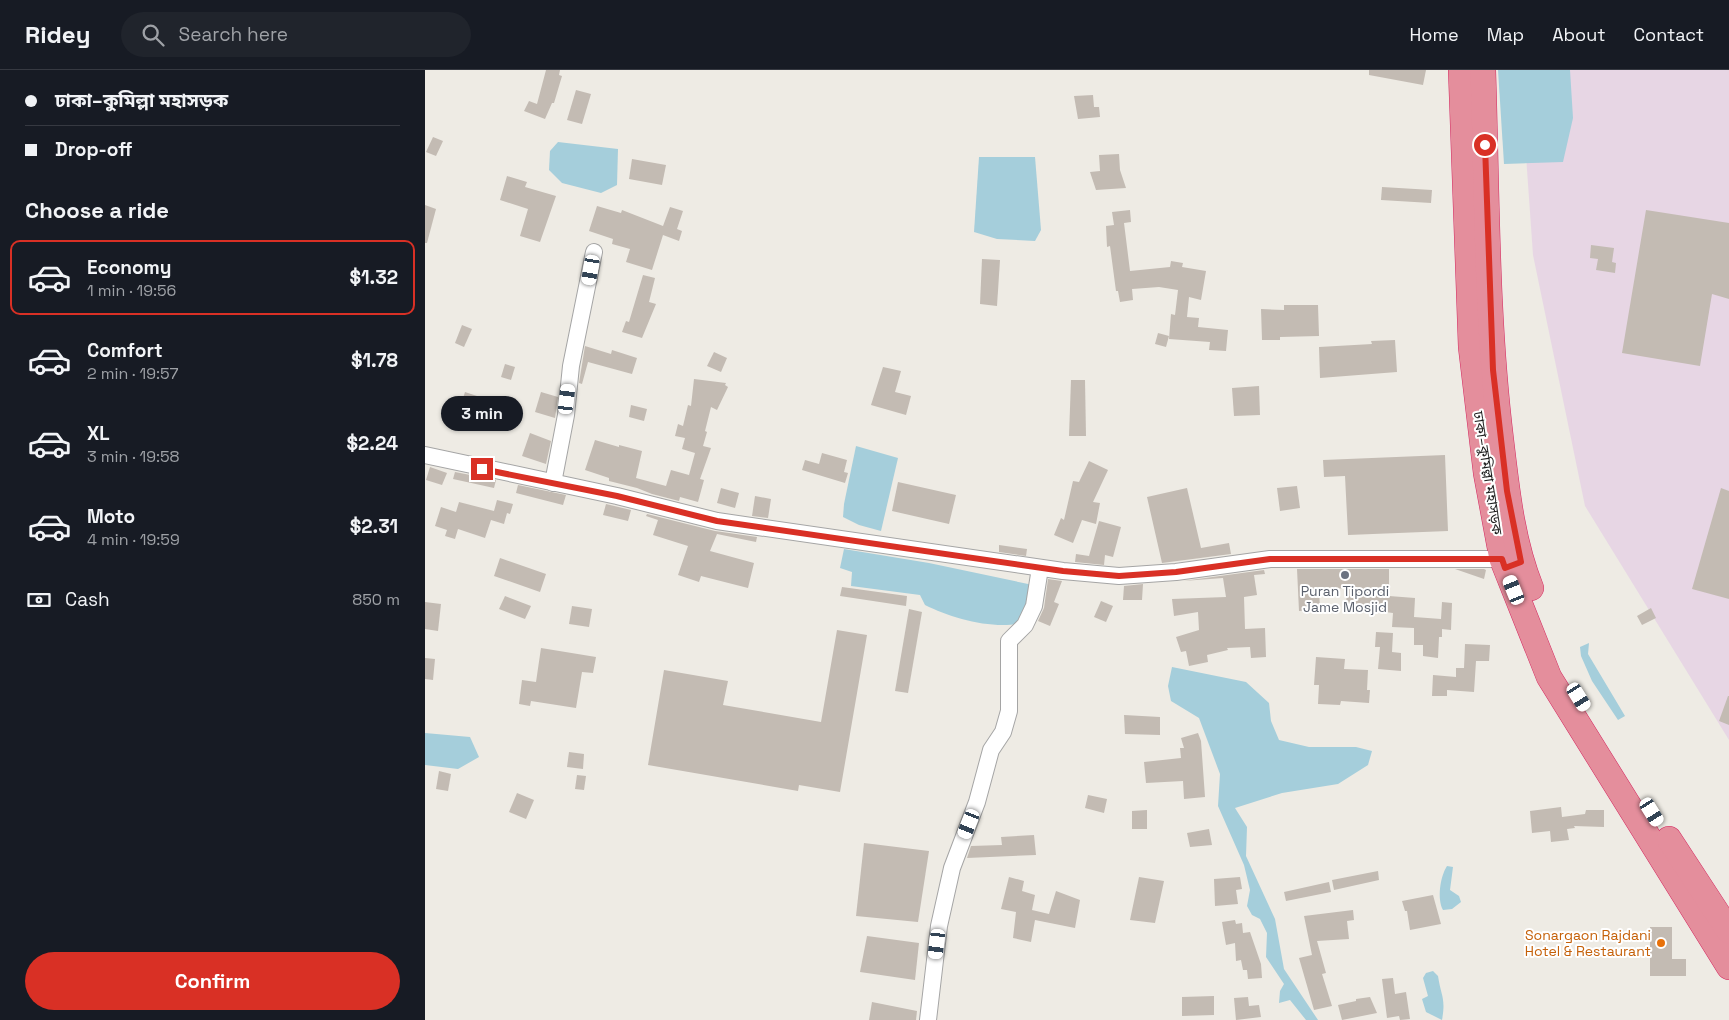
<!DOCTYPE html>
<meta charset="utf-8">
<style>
:root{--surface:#171b24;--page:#20242c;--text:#f1f3f6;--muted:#9ea1a6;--line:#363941;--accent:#d93025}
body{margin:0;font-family:"Space Grotesk","Noto Sans Bengali",sans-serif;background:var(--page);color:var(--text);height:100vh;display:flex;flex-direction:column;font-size:19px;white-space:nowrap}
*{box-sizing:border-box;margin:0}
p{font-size:16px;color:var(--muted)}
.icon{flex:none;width:28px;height:28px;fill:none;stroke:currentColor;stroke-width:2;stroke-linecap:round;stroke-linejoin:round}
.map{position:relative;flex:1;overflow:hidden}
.sheet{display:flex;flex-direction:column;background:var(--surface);width:425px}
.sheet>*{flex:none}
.banner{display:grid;align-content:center;height:110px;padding:0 25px;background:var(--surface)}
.end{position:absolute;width:22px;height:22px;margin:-11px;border:6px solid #d93025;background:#fff;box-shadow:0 0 0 2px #fff}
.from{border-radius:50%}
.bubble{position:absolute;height:35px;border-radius:18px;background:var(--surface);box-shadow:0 1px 4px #0004;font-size:16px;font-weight:700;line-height:35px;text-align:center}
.car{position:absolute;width:15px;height:30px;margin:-15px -8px;border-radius:6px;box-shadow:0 0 4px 1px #0007;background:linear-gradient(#fff 24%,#345 0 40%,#fff 0 76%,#345 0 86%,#fff 0)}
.banner b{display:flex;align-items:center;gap:18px;height:48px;font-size:19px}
.banner b+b{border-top:1px solid var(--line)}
.banner i{width:12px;height:12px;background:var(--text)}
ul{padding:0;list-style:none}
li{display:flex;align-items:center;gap:15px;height:75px;margin:0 10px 8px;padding:0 15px;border:2px solid transparent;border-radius:10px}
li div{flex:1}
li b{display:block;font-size:19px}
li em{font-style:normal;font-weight:700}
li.selected{border-color:var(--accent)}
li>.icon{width:45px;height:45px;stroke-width:1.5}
h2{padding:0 25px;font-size:22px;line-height:60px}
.pay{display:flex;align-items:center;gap:12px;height:55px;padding:0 25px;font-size:19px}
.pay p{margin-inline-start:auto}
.primary-button{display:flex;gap:10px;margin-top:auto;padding:10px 25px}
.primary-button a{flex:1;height:58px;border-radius:30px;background:var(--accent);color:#fff;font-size:20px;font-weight:700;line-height:58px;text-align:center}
header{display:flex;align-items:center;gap:30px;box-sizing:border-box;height:70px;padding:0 25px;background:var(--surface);border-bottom:1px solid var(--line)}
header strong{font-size:24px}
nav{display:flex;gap:28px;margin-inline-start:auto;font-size:18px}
.search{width:350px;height:45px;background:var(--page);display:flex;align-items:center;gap:12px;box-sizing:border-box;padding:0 18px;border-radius:28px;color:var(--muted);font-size:19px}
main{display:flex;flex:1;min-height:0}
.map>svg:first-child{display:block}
.industrial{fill:#e7d6e4}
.water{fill:#a5cedb}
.building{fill:#c3bbb3}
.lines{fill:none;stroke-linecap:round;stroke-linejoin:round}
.minor-casing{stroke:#a5a5a5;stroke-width:18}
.highway-casing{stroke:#d42961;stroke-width:26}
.minor{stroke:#fff;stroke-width:16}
.highway{stroke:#e48e9c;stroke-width:25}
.route{stroke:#d93025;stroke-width:6}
.worship-dot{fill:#6b7280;stroke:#fff;stroke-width:2}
.food-dot{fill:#e8710a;stroke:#fff;stroke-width:2}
.labels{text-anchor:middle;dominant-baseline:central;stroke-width:4;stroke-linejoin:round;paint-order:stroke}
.street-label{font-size:14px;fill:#1e1e1e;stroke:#fff}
.worship-label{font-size:14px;fill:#5b616d;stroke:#fff}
.food-label{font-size:14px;fill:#c56008;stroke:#fff;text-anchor:end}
</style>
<header>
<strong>Ridey</strong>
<div class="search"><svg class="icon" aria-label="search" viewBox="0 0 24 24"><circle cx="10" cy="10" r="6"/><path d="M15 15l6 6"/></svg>Search here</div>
<nav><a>Home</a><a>Map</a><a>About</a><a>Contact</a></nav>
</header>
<main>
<section class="sheet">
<div class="banner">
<b><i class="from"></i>ঢাকা–কুমিল্লা মহাসড়ক</b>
<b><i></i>Drop-off</b>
</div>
<h2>Choose a ride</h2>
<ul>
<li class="selected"><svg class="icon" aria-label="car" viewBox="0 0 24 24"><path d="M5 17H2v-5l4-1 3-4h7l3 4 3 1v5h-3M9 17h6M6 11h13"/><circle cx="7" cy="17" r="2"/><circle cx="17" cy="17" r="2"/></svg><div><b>Economy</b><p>1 min · 19:56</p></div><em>$1.32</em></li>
<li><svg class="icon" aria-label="car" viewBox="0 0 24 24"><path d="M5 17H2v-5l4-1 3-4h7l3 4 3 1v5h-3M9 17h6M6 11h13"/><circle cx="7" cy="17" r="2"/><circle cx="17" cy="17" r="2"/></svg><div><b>Comfort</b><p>2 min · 19:57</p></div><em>$1.78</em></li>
<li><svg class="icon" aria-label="car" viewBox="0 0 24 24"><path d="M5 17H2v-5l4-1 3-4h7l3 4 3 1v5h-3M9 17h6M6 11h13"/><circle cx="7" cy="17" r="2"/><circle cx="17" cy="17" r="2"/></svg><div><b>XL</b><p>3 min · 19:58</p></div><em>$2.24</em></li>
<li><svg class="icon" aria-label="car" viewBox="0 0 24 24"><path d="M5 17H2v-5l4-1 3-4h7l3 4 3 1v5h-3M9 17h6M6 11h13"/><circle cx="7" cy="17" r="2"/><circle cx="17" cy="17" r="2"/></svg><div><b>Moto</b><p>4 min · 19:59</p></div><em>$2.31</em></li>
</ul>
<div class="pay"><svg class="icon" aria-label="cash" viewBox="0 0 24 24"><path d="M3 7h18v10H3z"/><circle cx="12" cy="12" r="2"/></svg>Cash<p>850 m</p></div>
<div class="primary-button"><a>Confirm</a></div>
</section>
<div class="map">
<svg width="1304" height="950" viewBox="0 0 1304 950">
<rect width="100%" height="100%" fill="#eeebe4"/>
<polygon class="industrial" points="1095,0 1304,0 1304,670 1160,436 1108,185"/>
<g class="water">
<polygon points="1073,0 1145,0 1148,48 1138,92 1079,94"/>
<polygon points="133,72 193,79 192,115 176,123 137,113 124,100 125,81"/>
<polygon points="554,87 610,87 616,160 610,171 572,169 549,162"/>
<polygon points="431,376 473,388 456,461 434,455 418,447 419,434"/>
<path d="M419,479L504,493L608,515L597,553C568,560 526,548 500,535L495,525L426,516L427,502L415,498Z"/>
<polygon points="1164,573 1163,584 1200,646 1193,650 1167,611 1156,586 1155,577"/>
<polygon points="747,597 821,612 844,633 846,651 854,670 884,677 931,677 947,681 943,695 913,714 857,723 810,738 822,757 821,786 850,849 859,899 893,950 881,950 865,930 854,933 855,921 859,914 841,887 842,863 835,849 827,845 822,836 825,820 819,795 793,736 795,704 774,648 746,631 743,616"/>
<polygon points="0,663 45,667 54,687 33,699 0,695"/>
<path d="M1022,796L1028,797L1025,820L1034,826L1036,832L1027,839L1018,840C1012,829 1015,807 1022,796Z"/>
<path d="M1008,901L1013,906C1016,926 1021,928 1017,950L1001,942L997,929L1003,926L998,908L1001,903Z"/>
</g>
<g class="building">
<polygon points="121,0 135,0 134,5 137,6 129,33 127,33 120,49 99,41 104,31 112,34"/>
<polygon points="944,0 1001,0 998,15 944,5"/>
<polygon points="151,20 166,24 157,54 142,50"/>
<polygon points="668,25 669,37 674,37 675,47 653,49 649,26"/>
<polygon points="8,67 18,71 11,86 1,82"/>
<polygon points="694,84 695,100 701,118 671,120 665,102 675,101 674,85"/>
<polygon points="207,89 241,95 237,115 204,109"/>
<polygon points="82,106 102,112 100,117 131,126 115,172 95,166 103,139 75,130"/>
<polygon points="957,117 1007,120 1006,133 956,130"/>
<polygon points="0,135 11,139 2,173 0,173"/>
<polygon points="172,136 196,143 197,140 238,156 245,137 258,141 252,159 257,161 254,171 238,165 227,200 201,192 205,179 187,174 188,169 164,161"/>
<polygon points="705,140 706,152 699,153 705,201 745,197 746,191 758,193 757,197 781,201 776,230 764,227 762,247 774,248 773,257 803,260 801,281 784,280 785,272 744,269 746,244 750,245 753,220 734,217 707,219 708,230 695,232 693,221 691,221 685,176 682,177 681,156 689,155 687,142"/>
<polygon points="1221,140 1304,153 1304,229 1287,224 1275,296 1197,283"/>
<polygon points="1166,175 1189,178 1187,192 1191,193 1190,203 1171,200 1173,189 1165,188"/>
<polygon points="557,189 575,190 572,236 555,234"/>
<polygon points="218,205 230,208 224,232 231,234 217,268 197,262 201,251 204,252"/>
<polygon points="859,235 893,235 894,266 855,267 855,270 837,270 836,239 859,240"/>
<polygon points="37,255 47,259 39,277 30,273"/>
<polygon points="733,263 744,266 741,277 730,274"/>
<polygon points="970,270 972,302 895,308 894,277 947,274 946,271"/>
<polygon points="160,276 186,284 187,280 212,288 207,304 163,292 157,314 154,313"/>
<polygon points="289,282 302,288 296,302 282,296"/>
<polygon points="80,294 90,297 86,310 76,307"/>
<polygon points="458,297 476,301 470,322 486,326 481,345 446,335"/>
<polygon points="269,309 301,313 300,315 303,317 292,340 286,337 280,361 282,362 278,376 286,378 275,409 279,410 273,432 255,427 254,431 227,424 212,418 184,411 184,408 160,400 170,370 194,377 194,375 217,381 211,408 241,416 246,400 264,405 270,383 257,379 260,368 250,366 253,354 258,356 263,335 266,336"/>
<polygon points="646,310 660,310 661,366 644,366"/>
<polygon points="834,316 835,345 809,346 807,318"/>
<polygon points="40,322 58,328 53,344 35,338"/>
<polygon points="116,322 133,327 130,348 110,342"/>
<polygon points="206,335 222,339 219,351 204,347"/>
<polygon points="105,363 126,371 121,394 97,386"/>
<polygon points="397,383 422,390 419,402 423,403 420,413 377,400 380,390 394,394"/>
<polygon points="1020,385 1023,461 923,465 920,406 899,407 898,390"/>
<polygon points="664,391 683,400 668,432 675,433 671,454 657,450 648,473 629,465 636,448 639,450 648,411 654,412"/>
<polygon points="5,397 22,403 17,415 1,410"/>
<polygon points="30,402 71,410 69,418 28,409"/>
<polygon points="473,412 531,425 524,454 467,441"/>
<polygon points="93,415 141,425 138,435 91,423"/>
<polygon points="872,416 875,438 855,441 852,418"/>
<polygon points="296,418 314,423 310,438 292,433"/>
<polygon points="762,418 776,478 804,473 806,484 737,493 722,427"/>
<polygon points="1296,418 1304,421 1304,529 1267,519"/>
<polygon points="330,426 346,429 343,448 327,446"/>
<polygon points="72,430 88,434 85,444 82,443 79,454 66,450 60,468 33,459 30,469 20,466 22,460 10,456 16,437 31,442 34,432 69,441"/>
<polygon points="181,434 206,440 203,451 178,445"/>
<polygon points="222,444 290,461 332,467 331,472 292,464 285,481 329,493 323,518 276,506 274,512 253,505 263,476 228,465 233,450 221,446"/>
<polygon points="674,451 696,457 688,487 680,485 679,495 650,492 651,484 664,486"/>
<polygon points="574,475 602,479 601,486 574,482"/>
<polygon points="75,488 121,504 115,522 69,506"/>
<polygon points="872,499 964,499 964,526 990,528 989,547 1016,549 1017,532 1027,533 1026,560 1017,559 1017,567 1014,567 1013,588 998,586 998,575 989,575 989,558 967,557 968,543 921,537 922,519 894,517 895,540 874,541"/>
<polygon points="1030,499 1059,499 1061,500 1059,509"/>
<polygon points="839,500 840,504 829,505 832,525 819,527 820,559 840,558 841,587 826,588 825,577 802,578 803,580 782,585 783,592 764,596 761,581 756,582 751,567 774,560 773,542 749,546 747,529 801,527 798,508 758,511"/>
<polygon points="623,509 637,511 629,532 634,534 625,556 613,551 619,538"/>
<polygon points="718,514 717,530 698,530 699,516"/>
<polygon points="417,517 482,526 481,536 415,526"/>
<polygon points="80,526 106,536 100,549 74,539"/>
<polygon points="676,531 688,536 681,552 669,547"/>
<polygon points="0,532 16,534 13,561 0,559"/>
<polygon points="147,536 167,539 164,557 144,554"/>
<polygon points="1226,538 1231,548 1217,555 1212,546"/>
<polygon points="484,539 497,542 483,623 470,621"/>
<polygon points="412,560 442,565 415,722 374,715 373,721 223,695 239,600 303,611 298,635 396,652"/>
<polygon points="951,562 968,563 967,582 976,583 976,601 953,599 955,577 950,577"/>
<polygon points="1040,574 1065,575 1064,591 1051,591 1049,622 1022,620 1022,626 1007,626 1008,605 1031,607 1031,598 1039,598"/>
<polygon points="116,578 171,587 168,603 157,602 151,638 106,631 105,636 94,634 97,610 111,612"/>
<polygon points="891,587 920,589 919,599 943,600 942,620 945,620 944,633 916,631 915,635 893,634 894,615 889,615"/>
<polygon points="0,588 10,589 8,610 0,609"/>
<polygon points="1303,626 1304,626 1304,655 1294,651"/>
<polygon points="699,645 735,647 735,665 700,664"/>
<polygon points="773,663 776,671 780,727 759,729 758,711 721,713 719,692 756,688 755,678 759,678 756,668"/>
<polygon points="144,682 159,684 158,699 142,697"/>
<polygon points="14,701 26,704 23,721 11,719"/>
<polygon points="152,705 161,706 159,720 150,719"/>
<polygon points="92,723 109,730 101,749 84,742"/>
<polygon points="663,725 682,729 679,743 660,738"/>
<polygon points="1136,737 1137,747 1160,744 1161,740 1179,740 1179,757 1149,756 1150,758 1142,759 1144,770 1126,772 1125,761 1107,763 1105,741"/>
<polygon points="722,740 722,759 707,759 707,741"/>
<polygon points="784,759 787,775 765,777 762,763"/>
<polygon points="609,765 611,785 542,788 546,776 577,775 576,767"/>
<polygon points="439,773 504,781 493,852 431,846"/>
<polygon points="953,801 954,810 909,820 907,810"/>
<polygon points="584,807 599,811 597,821 610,825 607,840 624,844 631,821 655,830 650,858 610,850 606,872 588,868 591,842 576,839"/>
<polygon points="714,807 739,811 730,853 705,850"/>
<polygon points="815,807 817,819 811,820 813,834 790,836 789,809"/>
<polygon points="904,812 906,822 861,831 859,822"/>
<polygon points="1008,825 1016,854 985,860 982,841 980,841 977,831"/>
<polygon points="928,840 929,850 922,851 924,869 892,871 901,903 897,904 907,936 889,940 874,888 887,885 879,846"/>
<polygon points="810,850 811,854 817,853 818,863 825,862 836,894 837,908 823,909 822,900 818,900 816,890 811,891 810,873 801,875 797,852"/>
<polygon points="1225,857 1247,857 1247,889 1261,889 1261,906 1225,906"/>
<polygon points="442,866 494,873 490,910 435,902"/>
<polygon points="968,908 970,924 981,922 985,949 975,950 974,946 962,948 957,909"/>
<polygon points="789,926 789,945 757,946 757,927"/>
<polygon points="823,927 824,936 834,935 836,947 811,950 809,928"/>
<polygon points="945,927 952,943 917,950 913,935 931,931 931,929"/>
<polygon points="447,932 492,941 491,950 444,950"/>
</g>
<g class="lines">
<defs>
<g id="minor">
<polyline points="0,385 192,426 292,451 638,501 694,506 751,502 845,489 1077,489"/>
<polyline points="128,413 141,345 146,296 169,182"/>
<polyline points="503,950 514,856 527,798 552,732 566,680 578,662 584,641 584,571 600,555 609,536 615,498"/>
</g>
<g id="highway">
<polyline points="1036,0 1046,277 1061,403 1077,489 1124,607 1304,897"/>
<path d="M1058,0C1062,123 1061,248 1076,370C1082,420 1087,471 1106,518"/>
<polyline points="1244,769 1304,861"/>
</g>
</defs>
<use href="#minor" class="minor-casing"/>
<use href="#highway" class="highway-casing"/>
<use href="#minor" class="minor"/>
<use href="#highway" class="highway"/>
</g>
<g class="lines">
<polyline class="route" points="57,399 192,426 292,451 638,501 694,506 751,502 845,489 1077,489 1080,498 1096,492 1082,421 1068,300 1060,75"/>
</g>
<circle class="worship-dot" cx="920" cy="505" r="5"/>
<circle class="food-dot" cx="1236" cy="873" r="5"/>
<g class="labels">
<g class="street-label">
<text transform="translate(1063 403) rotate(81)">ঢাকা–কুমিল্লা মহাসড়ক</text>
</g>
<g class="worship-label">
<text x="920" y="521">Puran Tipordi<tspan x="920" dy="16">Jame Mosjid</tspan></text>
</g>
<g class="food-label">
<text x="1226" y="865">Sonargaon Rajdani<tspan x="1226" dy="16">Hotel &amp; Restaurant</tspan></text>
</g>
</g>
</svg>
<i class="end from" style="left:1060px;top:75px"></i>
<i class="end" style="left:57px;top:399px"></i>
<div class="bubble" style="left:16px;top:326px;width:82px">3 min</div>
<i class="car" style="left:166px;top:200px;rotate:190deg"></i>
<i class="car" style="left:142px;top:329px;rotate:7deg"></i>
<i class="car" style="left:1089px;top:520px;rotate:338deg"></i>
<i class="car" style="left:1154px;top:627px;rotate:148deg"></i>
<i class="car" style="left:1227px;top:742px;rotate:148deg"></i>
<i class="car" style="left:544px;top:754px;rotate:202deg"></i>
<i class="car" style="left:512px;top:874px;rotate:187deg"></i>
</div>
</main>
